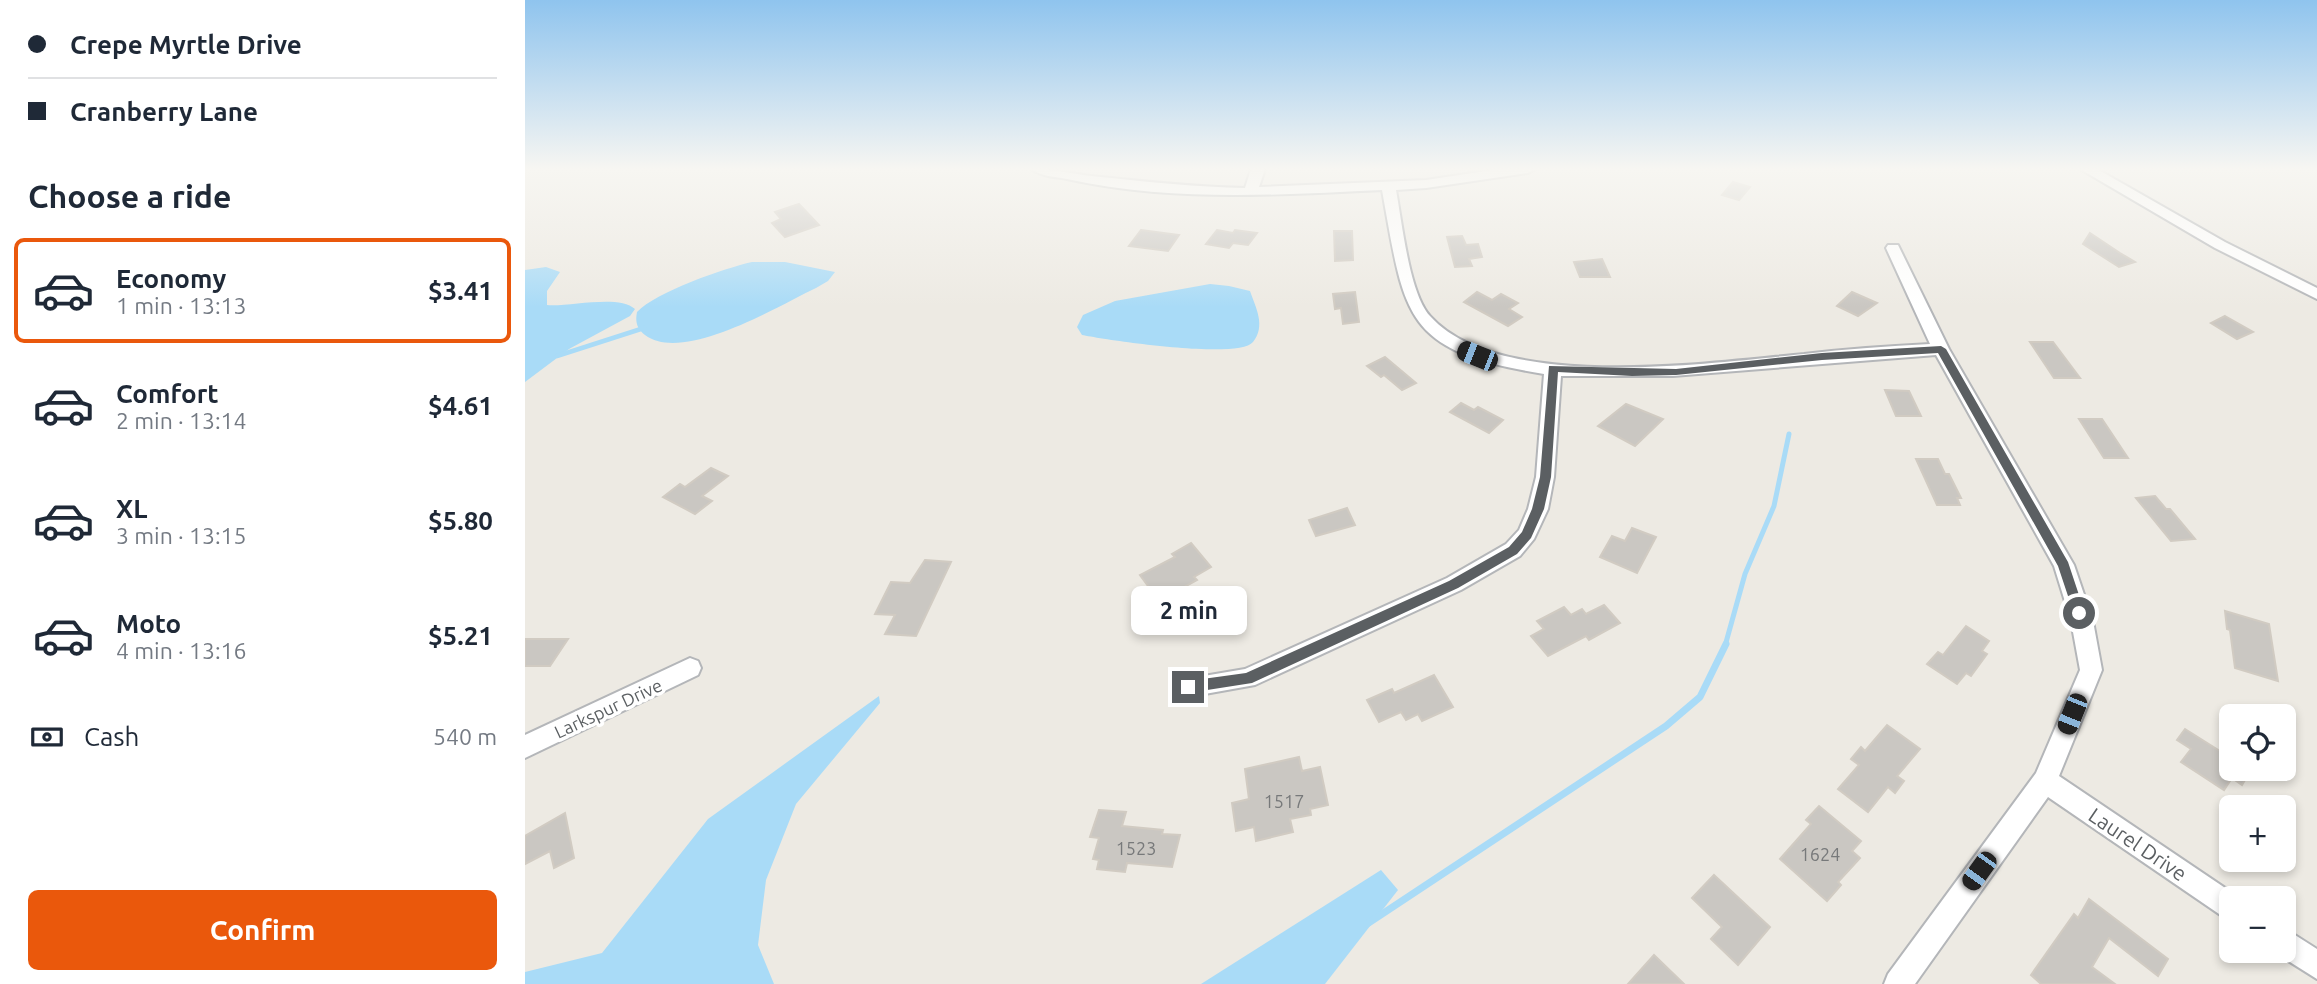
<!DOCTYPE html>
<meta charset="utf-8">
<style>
:root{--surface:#fff;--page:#f6f6f7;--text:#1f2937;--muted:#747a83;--line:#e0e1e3;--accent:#ea580c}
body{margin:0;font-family:Ubuntu,sans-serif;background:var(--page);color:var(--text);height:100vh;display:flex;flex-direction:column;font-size:26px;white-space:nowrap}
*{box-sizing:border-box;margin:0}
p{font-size:23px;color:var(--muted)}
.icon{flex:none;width:38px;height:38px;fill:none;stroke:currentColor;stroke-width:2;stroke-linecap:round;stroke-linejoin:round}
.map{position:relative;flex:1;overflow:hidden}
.sheet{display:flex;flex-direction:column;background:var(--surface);width:525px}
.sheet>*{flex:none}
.hud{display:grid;align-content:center;height:154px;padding:0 28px;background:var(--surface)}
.tools{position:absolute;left:1694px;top:704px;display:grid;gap:14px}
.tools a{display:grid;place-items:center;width:77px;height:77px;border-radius:10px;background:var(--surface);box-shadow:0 4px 10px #0003;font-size:35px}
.end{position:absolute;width:32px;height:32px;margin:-16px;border:9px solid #5b5f62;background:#fff;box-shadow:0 0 0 4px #fff}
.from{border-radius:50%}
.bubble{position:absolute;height:49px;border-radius:10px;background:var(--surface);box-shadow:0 4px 10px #0003;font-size:23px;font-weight:700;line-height:49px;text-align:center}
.car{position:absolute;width:21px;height:42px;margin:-21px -10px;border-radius:9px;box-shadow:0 0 5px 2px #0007;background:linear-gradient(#222 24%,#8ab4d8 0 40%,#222 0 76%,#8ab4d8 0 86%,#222 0)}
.hud b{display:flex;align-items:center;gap:24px;height:66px;font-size:26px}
.hud b+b{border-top:2px solid var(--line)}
.hud i{width:18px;height:18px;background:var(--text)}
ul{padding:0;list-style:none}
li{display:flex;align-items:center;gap:21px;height:105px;margin:0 14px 10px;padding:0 14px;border:4px solid transparent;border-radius:10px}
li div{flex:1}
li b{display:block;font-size:26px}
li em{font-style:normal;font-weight:700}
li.current{border-color:var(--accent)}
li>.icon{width:63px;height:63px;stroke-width:1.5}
h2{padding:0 28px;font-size:32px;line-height:84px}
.pay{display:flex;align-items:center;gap:18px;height:77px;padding:0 28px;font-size:26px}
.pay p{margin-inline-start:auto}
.primary-button{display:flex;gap:14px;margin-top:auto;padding:14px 28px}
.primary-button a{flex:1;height:80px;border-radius:10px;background:var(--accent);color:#fff;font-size:28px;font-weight:700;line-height:80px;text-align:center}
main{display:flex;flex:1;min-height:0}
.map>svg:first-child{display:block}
.water{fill:#a9dbf7}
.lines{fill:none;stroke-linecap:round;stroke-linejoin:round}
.stream-far2{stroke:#a9dbf7;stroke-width:4.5}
.stream-far1{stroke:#a9dbf7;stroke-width:5}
.stream{stroke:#a9dbf7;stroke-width:7}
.building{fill:#cac7c2;stroke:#d1cbc2;stroke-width:2}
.minor-casing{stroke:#b4b6b9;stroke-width:4}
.minor{fill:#fff;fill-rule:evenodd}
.route{fill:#5b5f62}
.labels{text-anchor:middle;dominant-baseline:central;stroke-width:7;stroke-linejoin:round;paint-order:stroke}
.street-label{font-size:18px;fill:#5b5f62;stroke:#fff}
.near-number-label{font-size:18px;fill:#77797a}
.near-street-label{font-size:21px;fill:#5b5f62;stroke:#fff}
</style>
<main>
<section class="sheet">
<div class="hud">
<b><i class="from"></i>Crepe Myrtle Drive</b>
<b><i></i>Cranberry Lane</b>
</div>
<h2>Choose a ride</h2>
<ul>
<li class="current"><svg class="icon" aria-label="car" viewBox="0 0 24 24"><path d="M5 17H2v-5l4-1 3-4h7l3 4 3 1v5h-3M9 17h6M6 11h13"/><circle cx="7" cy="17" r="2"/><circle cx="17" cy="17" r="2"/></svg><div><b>Economy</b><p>1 min · 13:13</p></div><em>$3.41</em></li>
<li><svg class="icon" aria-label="car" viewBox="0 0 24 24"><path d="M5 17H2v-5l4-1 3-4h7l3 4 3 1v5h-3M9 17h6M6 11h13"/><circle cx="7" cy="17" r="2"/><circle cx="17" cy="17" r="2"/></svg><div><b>Comfort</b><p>2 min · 13:14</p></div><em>$4.61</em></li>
<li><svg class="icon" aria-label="car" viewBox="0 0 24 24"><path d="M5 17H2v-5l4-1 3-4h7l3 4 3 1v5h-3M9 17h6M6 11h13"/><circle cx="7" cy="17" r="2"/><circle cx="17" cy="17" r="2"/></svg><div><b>XL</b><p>3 min · 13:15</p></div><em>$5.80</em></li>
<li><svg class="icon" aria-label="car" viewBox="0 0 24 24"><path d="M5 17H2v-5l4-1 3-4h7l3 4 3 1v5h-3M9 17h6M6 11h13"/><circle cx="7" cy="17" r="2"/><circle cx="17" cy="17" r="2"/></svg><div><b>Moto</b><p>4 min · 13:16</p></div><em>$5.21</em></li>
</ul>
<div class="pay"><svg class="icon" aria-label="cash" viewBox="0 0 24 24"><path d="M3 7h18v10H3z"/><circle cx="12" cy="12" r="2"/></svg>Cash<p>540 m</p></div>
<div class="primary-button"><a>Confirm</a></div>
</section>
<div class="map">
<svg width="1792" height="984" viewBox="0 0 1792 984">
<rect width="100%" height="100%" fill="#edeae3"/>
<g class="water">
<path d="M227,262H260L310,272L303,281L291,288C253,306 158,364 120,335C112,329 110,322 112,312C131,292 200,268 227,262Z"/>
<path d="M21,267L35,272L22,291V305C44,307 94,294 110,309L105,316L44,349L0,382V270Z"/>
<path d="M685,284L704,286L725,291C731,308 741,326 728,342C714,360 582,340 557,335L552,327L558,315L590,301Z"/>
<polygon points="354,696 355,703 271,804 241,880 233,945 249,984 0,984 0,972 77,953 183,819"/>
<polygon points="856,870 873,890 800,984 676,984"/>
</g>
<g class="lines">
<polyline class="stream-far2" points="32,356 119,328"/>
<polyline class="stream-far1" points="1200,646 1220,574 1249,506 1264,434"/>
<polyline class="stream" points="842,924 1141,726 1175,697 1201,644"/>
</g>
<g class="building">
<polygon points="1208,182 1225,187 1214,200 1197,195"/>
<polygon points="274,204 294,225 260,237 247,223 256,219 250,212"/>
<polygon points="616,230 654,235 643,251 604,246"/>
<polygon points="692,230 708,233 710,230 732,233 723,245 708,243 704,248 681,244"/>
<polygon points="809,231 827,231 828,260 810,261"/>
<polygon points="1565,233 1595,253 1610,262 1594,267 1558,244"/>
<polygon points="937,236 941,245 953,244 957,257 944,259 947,266 930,267 922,237"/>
<polygon points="1077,259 1085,277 1055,277 1049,262"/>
<polygon points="830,292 834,322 818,324 816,308 810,309 808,294"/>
<polygon points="952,292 967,300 976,294 993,303 984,309 997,317 983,326 939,302"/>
<polygon points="1327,292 1352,303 1333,316 1312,306"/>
<polygon points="1700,316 1728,332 1712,339 1686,323"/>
<polygon points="1505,342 1528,342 1555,378 1529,378"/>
<polygon points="860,357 891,383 877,390 859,375 856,377 842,366"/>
<polygon points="1360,390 1384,391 1396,416 1371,416"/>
<polygon points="936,403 949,410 953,407 978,420 964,433 925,412"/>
<polygon points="1101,404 1138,419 1110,446 1073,426"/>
<polygon points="1554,419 1577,419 1603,458 1579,458"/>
<polygon points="1391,459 1413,459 1420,474 1424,474 1436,498 1432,498 1435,505 1412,505"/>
<polygon points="186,468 203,476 177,496 187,501 170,514 138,497 155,484 160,487"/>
<polygon points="1630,496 1641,509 1645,509 1670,539 1646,541 1611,498"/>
<polygon points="822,508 830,525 791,536 784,520"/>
<polygon points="1107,528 1131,537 1112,573 1075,557 1087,536 1100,541"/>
<polygon points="666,543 686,567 669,577 672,580 634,601 615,575 650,557 647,554"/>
<polygon points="400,560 426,562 391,636 360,634 370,615 350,614 366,582 385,583"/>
<polygon points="1079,605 1095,623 1064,640 1061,636 1023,656 1006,636 1019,629 1012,621 1039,607 1046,615 1057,609 1061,614"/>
<polygon points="1700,611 1744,624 1753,681 1710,668 1705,630 1702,629"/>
<polygon points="1441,626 1464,641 1457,651 1462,654 1446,676 1441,673 1432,684 1402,664 1413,652 1418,655"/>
<polygon points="0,639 43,639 25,666 0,666"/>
<polygon points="909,675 928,707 897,721 893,714 881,720 876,712 854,722 842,700 867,689 869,693"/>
<polygon points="1362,725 1395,749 1372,776 1379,781 1370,793 1363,787 1343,812 1313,789 1334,765 1326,759 1336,747 1340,751"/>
<polygon points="1660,729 1706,758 1706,768 1727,768 1717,785 1707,778 1699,790 1656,762 1666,749 1652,740"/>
<polygon points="774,757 777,771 795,767 803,805 785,809 786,815 765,819 768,832 731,841 729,827 711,831 707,803 724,799 720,769"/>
<polygon points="1294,806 1336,841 1327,851 1335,858 1313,882 1316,885 1302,901 1255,859 1286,824 1281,820"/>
<polygon points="574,810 601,812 597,826 638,830 637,834 655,835 647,867 602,863 600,872 572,869 574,860 568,859 574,838 565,837"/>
<polygon points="40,813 49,858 29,868 25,851 0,864 0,836"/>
<polygon points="1189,875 1245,927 1213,965 1186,939 1197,927 1167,898"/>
<polygon points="1564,899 1643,959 1633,976 1584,938 1567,967 1590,984 1516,984 1506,975 1549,914 1553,918"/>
<polygon points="1129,955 1159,984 1103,984"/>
</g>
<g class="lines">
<defs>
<g id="minor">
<path d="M506,169C530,169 552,175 576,177C624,182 672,187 720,188L726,169H740L734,187L901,180L974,169H1010L1003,173L901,188L871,190C877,222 884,293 905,316C974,393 1184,363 1279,354C1321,349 1363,346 1405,344L1361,248L1363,245H1373L1424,349L1549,565L1568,621L1577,670L1534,776L1715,898H1706V920L1697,916L1523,797L1390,984H1359L1363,974L1511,773L1555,670L1546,621L1529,566L1411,355L1148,376H1036L1029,477L1023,509L1009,539L995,556L936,590L730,685L663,697L655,694L652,687L655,680L720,669L922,578L981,544L994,530L1003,509L1011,477L1019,374C878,351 880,318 857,190C751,195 646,202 542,179C531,177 515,176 506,169Z"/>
<polygon points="1555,169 1572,169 1700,242 1792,288 1792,299 1690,248"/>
<polygon points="165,658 173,661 176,668 173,675 0,758 0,735"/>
<polygon points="1759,928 1792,949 1792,979 1749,952 1759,950"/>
</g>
</defs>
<use href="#minor" class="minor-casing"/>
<use href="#minor" class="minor"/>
</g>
<linearGradient id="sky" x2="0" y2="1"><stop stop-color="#8fc4ee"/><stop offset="0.55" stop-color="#f7f6f2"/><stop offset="1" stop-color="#f7f6f2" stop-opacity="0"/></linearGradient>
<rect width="1792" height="307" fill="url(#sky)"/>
<polygon class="route" points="1416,346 1421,349 1543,562 1560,613 1559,617 1550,617 1533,566 1413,353 1297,360 1151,375 1107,376 1033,372 1026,477 1019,509 1006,538 992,554 933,588 727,683 663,693 657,687 663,681 721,673 924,581 984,547 997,532 1007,509 1015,477 1024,366 1151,369 1297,353"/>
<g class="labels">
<g class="street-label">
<text transform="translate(83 708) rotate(-25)">Larkspur Drive</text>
</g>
<g class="near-number-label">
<text x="759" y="801">1517</text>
<text x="611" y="848">1523</text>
<text x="1295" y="854">1624</text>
</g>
<g class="near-street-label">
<text transform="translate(1613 844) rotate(34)">Laurel Drive</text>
</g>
</g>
</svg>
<div class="tools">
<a><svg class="icon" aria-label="locate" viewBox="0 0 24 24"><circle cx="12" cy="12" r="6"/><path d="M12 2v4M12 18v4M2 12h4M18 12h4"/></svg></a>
<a>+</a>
<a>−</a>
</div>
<i class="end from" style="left:1554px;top:613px"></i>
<i class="end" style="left:663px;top:687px"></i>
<div class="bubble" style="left:606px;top:586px;width:116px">2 min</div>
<i class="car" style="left:952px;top:356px;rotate:292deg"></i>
<i class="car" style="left:1547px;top:714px;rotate:202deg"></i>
<i class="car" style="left:1454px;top:871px;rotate:216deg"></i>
</div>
</main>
